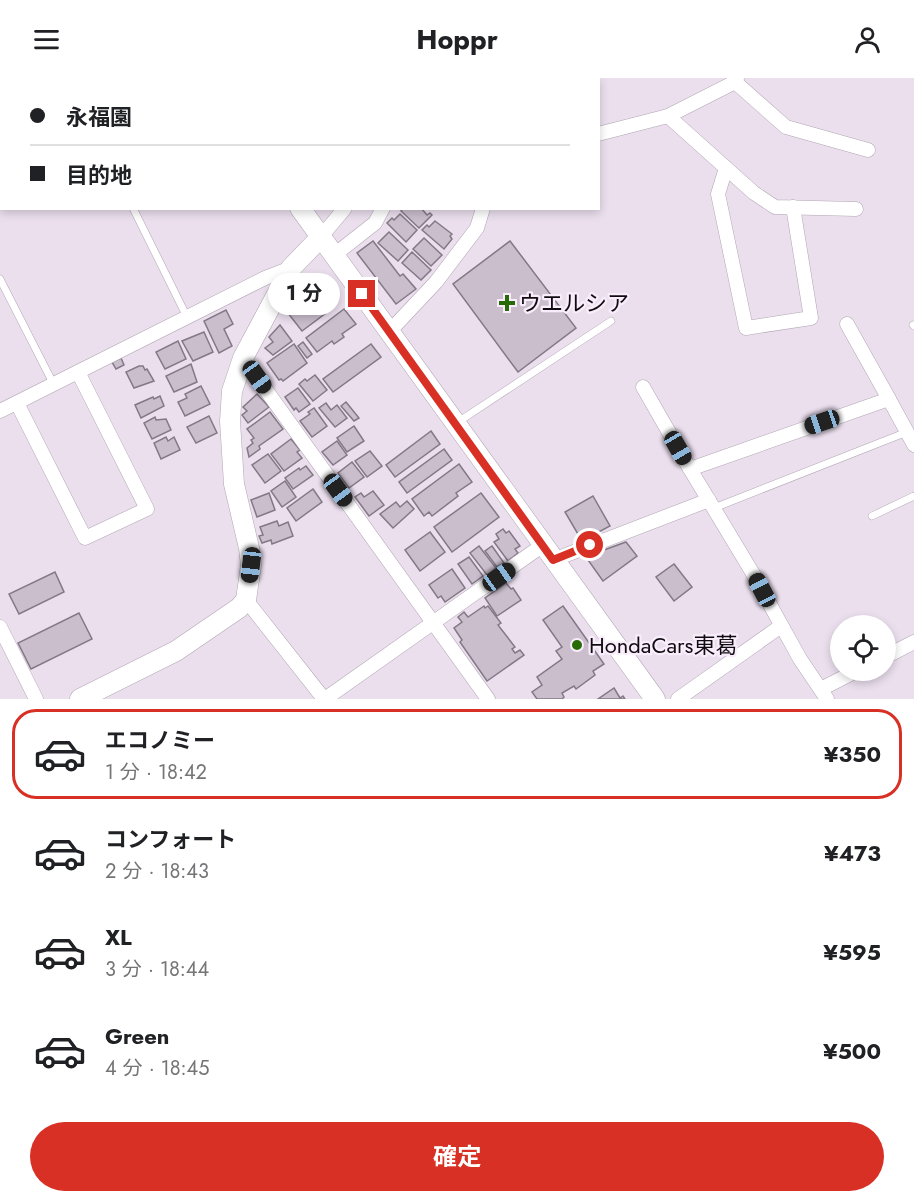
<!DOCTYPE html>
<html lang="ja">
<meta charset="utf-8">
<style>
:root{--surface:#fff;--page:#f2f2f2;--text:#202124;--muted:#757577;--line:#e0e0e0;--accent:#d93025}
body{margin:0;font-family:Jost,"Noto Sans JP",sans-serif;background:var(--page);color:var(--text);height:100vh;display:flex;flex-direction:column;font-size:22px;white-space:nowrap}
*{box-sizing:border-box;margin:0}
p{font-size:20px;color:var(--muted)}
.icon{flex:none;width:33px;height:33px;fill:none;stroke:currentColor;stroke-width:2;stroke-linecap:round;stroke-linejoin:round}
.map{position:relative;height:621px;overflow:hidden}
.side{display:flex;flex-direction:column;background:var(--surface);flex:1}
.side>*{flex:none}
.guide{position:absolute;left:0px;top:0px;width:600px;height:132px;box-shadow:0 3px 9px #0003;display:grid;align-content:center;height:132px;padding:0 30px;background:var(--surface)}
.fabs{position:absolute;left:830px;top:537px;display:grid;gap:12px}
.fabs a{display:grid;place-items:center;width:66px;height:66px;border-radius:50%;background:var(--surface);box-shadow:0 3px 9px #0003;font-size:30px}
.end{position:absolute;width:27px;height:27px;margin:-14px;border:8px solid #d93025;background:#fff;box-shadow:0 0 0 3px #fff}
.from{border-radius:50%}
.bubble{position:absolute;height:42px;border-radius:21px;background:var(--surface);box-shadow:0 3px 9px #0003;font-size:20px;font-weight:700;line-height:42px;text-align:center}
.car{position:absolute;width:18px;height:36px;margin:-18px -9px;border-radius:8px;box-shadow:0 0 4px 2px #0007;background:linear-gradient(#222 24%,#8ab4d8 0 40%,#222 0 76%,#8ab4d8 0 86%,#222 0)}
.guide b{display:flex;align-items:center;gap:21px;height:57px;font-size:22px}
.guide b+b{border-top:2px solid var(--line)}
.guide i{width:15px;height:15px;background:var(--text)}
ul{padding:10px 0 0;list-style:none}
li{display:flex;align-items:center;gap:18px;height:90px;margin:0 12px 9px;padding:0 18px;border:3px solid transparent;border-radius:24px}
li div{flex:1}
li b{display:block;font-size:22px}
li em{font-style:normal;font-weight:700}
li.current{border-color:var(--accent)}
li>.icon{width:54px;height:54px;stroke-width:1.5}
.primary-button{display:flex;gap:12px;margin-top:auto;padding:12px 30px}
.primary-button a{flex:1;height:69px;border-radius:36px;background:var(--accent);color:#fff;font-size:24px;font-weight:700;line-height:69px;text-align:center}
header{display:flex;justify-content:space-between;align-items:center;height:78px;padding:0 30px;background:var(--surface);font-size:27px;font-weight:700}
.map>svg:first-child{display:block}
.building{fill:#cabecd;stroke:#837885;stroke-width:1.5}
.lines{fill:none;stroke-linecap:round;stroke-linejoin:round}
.lane-casing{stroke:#b1a6b4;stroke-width:8}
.street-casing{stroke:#b1a6b4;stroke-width:15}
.secondary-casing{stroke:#b1a6b4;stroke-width:21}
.lane{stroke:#fff;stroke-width:7}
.street{stroke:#fff;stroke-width:14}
.secondary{stroke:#fff;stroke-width:20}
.route{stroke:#d93025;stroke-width:8}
.poi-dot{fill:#266b05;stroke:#f9edfc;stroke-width:2}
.labels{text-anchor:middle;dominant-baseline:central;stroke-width:4.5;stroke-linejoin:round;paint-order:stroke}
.poi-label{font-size:22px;fill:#0f0b10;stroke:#f9edfc;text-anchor:start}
</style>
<header><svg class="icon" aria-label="menu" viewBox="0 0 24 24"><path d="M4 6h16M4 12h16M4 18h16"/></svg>Hoppr<svg class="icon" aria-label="person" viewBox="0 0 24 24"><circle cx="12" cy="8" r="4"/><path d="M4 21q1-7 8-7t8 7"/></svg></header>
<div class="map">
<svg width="914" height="621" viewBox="0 0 914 621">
<rect width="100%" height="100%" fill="#ebdfee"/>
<g class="building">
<polygon points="403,130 421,130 427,137 430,135 432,137 419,150 401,133"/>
<polygon points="400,136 417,152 406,164 387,145 392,140 394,142"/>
<polygon points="435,143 452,156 450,158 452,161 444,171 422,152 427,147 429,149"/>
<polygon points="389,154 408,172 398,183 378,165"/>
<polygon points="424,160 442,177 431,188 413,171"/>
<polygon points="373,163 400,198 403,196 416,211 396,226 357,175"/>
<polygon points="510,163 576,250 518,294 453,206"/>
<polygon points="412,174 431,192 421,202 402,185"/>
<polygon points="306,208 326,235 302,253 284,230"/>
<polygon points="344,231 356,246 342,256 344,259 334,266 332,263 317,274 306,260"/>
<polygon points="226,232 233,246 224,251 232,268 219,275 204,243"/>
<polygon points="280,247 292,263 273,277 265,270 273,264 269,259"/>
<polygon points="204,254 213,274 193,283 182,263"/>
<polygon points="178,263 186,281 165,291 156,274"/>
<polygon points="303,264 312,276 307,280 298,268"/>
<polygon points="294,266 307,285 283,303 281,301 279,302 267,285"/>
<polygon points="371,266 381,279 333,314 323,301"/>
<polygon points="121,280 124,287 116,291 112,284"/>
<polygon points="191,286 197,304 174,314 166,298"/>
<polygon points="139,288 143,288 145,292 147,291 154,303 134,310 126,294"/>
<polygon points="315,297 327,312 313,323 299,306 305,301 307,303"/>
<polygon points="201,308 210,326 185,338 178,324 187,320 185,316"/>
<polygon points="298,310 310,326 299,334 296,330 294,332 285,319"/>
<polygon points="257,316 269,329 248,345 242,337 247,333 243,329"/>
<polygon points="160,318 164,328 141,340 135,327 153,319 154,321"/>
<polygon points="346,324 359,340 354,343 341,328"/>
<polygon points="326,325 331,332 337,327 347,340 335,349 319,330"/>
<polygon points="314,330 327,348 312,359 300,343 310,336 308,334"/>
<polygon points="270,334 283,351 259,368 260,371 249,379 247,370 253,365 251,362 254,360 247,351"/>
<polygon points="209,338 217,355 196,365 187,349"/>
<polygon points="155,339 156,342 166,341 171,352 152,361 144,345"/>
<polygon points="354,348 364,363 347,374 337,360"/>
<polygon points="431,353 440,366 395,399 386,387"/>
<polygon points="166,359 168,363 174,359 180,372 161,381 154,365"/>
<polygon points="291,361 300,372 297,374 302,380 284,393 271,376"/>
<polygon points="337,363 347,377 333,387 322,374"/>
<polygon points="444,371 452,382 407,415 399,404"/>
<polygon points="370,373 382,388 367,399 355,383"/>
<polygon points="268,376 281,393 265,405 252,387"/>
<polygon points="352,384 364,399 349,410 338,395"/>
<polygon points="459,386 472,404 456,415 458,418 432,438 429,434 424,438 412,421"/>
<polygon points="306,388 313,397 293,411 285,400 299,390 300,392"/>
<polygon points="285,403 296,419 282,429 271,413"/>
<polygon points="313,411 322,424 296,443 287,430"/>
<polygon points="373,413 384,427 369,438 355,419 361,415 364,419"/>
<polygon points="269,415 275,432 257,439 251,422"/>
<polygon points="481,415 499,439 452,474 434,449"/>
<polygon points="593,418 610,448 582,463 565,434"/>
<polygon points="407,423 414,431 393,450 380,436 396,424 400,429"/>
<polygon points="277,443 279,448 288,444 293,458 272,466 271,462 262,465 259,458 263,457 260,449"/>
<polygon points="503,451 506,455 509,453 520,468 515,471 518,475 508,483 494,464 499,461 496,456"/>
<polygon points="430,454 445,474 420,493 405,472"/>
<polygon points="626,464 637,478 603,503 588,482 604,472"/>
<polygon points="479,468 496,490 487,497 470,475"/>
<polygon points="492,468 504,485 497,489 485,473"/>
<polygon points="469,479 483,498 472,506 458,486"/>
<polygon points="674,486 692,509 674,523 656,499"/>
<polygon points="452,491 465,510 445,524 441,518 438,520 429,507"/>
<polygon points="55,494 64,514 19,536 9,516"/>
<polygon points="506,505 511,511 513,510 521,522 497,538 485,520"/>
<polygon points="484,528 485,530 488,528 501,545 498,547 515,569 512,571 515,575 520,572 524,577 487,603 460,564 462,562 454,550 462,544 458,539 464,534 468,539"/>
<polygon points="563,528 604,586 593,593 595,597 576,611 574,608 562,615 564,619 562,621 537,621 532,614 542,607 537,599 562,581 556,573 562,569 543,542"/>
<polygon points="79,535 92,561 31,591 18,565"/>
<polygon points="614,610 620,620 623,618 625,621 598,621"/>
</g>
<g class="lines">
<defs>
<g id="lane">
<polyline points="365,0 365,2"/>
<polyline points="133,130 187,239"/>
<polyline points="0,201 54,307"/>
<polyline points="913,247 914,248"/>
<polyline points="458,344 611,243"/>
<polyline points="714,430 907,354"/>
<polyline points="872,438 914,418"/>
</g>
<g id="street">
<polyline points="405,2 406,0"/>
<polyline points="507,2 513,0"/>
<polyline points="735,4 786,49 868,72"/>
<polyline points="668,38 754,115 775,129 856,131"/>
<polyline points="598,56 668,38 735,4 737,0"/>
<polyline points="726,90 718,116 746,250 811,240 793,129"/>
<polyline points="320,160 345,130"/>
<polyline points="333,178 375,145 383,130"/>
<polyline points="847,246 889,321"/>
<polyline points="389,254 436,204 477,150 483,130"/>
<polyline points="243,280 488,621"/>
<polyline points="643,309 690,391"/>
<polyline points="17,325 85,460 147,431 78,294"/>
<polyline points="0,333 265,200 291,190"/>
<polyline points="553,482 709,422"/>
<polyline points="246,522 324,621"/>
<polyline points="0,549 36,621"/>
<polyline points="885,579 914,564"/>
<polyline points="821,611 858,592"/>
<polyline points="325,621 543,467"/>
<polyline points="678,621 781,548"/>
<polyline points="827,621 800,581 752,494 690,391 889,321 914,367"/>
</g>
<g id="secondary">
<polyline points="227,0 228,2"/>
<polyline points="300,130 655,621"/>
<polyline points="80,621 176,573 239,530 246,522 251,487 249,470 234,406 230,343 232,313 243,280 291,190 320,160"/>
</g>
</defs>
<use href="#lane" class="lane-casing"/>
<use href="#street" class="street-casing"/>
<use href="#secondary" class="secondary-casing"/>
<use href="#lane" class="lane"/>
<use href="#street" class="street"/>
<use href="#secondary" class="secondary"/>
</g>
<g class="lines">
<polyline class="route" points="362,216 553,482 590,467"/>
</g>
<g class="poi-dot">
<path d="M504 216h6v6h6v6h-6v6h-6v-6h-6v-6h6z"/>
<circle cx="577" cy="567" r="6"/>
</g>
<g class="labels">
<g class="poi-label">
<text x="519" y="225">ウエルシア</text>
<text x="589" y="567">HondaCars東葛</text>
</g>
</g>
</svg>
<div class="fabs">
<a><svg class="icon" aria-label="locate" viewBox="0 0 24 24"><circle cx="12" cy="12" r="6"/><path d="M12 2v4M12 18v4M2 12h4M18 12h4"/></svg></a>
</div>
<i class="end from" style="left:590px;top:467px"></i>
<i class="end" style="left:362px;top:216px"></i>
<div class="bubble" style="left:268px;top:195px;width:72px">1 分</div>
<i class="car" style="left:257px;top:299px;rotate:144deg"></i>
<i class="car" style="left:822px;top:344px;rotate:251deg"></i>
<i class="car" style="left:678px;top:370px;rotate:150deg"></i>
<i class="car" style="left:338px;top:412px;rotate:144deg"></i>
<i class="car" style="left:251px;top:487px;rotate:187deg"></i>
<i class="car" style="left:499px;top:499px;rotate:55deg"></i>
<i class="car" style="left:762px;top:512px;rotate:332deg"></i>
<div class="guide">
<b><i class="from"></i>永福園</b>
<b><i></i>目的地</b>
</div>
</div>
<section class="side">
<ul>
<li class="current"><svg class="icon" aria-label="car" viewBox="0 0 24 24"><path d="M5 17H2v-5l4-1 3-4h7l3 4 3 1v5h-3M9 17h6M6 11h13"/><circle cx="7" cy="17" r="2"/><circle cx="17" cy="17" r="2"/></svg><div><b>エコノミー</b><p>1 分 · 18:42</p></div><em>¥350</em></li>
<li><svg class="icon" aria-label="car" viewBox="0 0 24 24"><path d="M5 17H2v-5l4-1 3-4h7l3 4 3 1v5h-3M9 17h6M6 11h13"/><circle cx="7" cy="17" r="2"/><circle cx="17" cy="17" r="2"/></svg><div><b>コンフォート</b><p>2 分 · 18:43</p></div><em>¥473</em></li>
<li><svg class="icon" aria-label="car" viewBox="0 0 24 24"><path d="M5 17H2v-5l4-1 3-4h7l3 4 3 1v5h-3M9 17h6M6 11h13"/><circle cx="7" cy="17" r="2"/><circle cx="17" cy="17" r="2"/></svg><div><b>XL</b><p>3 分 · 18:44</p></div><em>¥595</em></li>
<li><svg class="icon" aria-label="car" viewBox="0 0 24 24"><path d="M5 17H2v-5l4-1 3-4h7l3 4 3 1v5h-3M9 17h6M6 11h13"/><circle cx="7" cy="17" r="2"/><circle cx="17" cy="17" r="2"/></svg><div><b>Green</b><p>4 分 · 18:45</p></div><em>¥500</em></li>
</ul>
<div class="primary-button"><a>確定</a></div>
</section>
